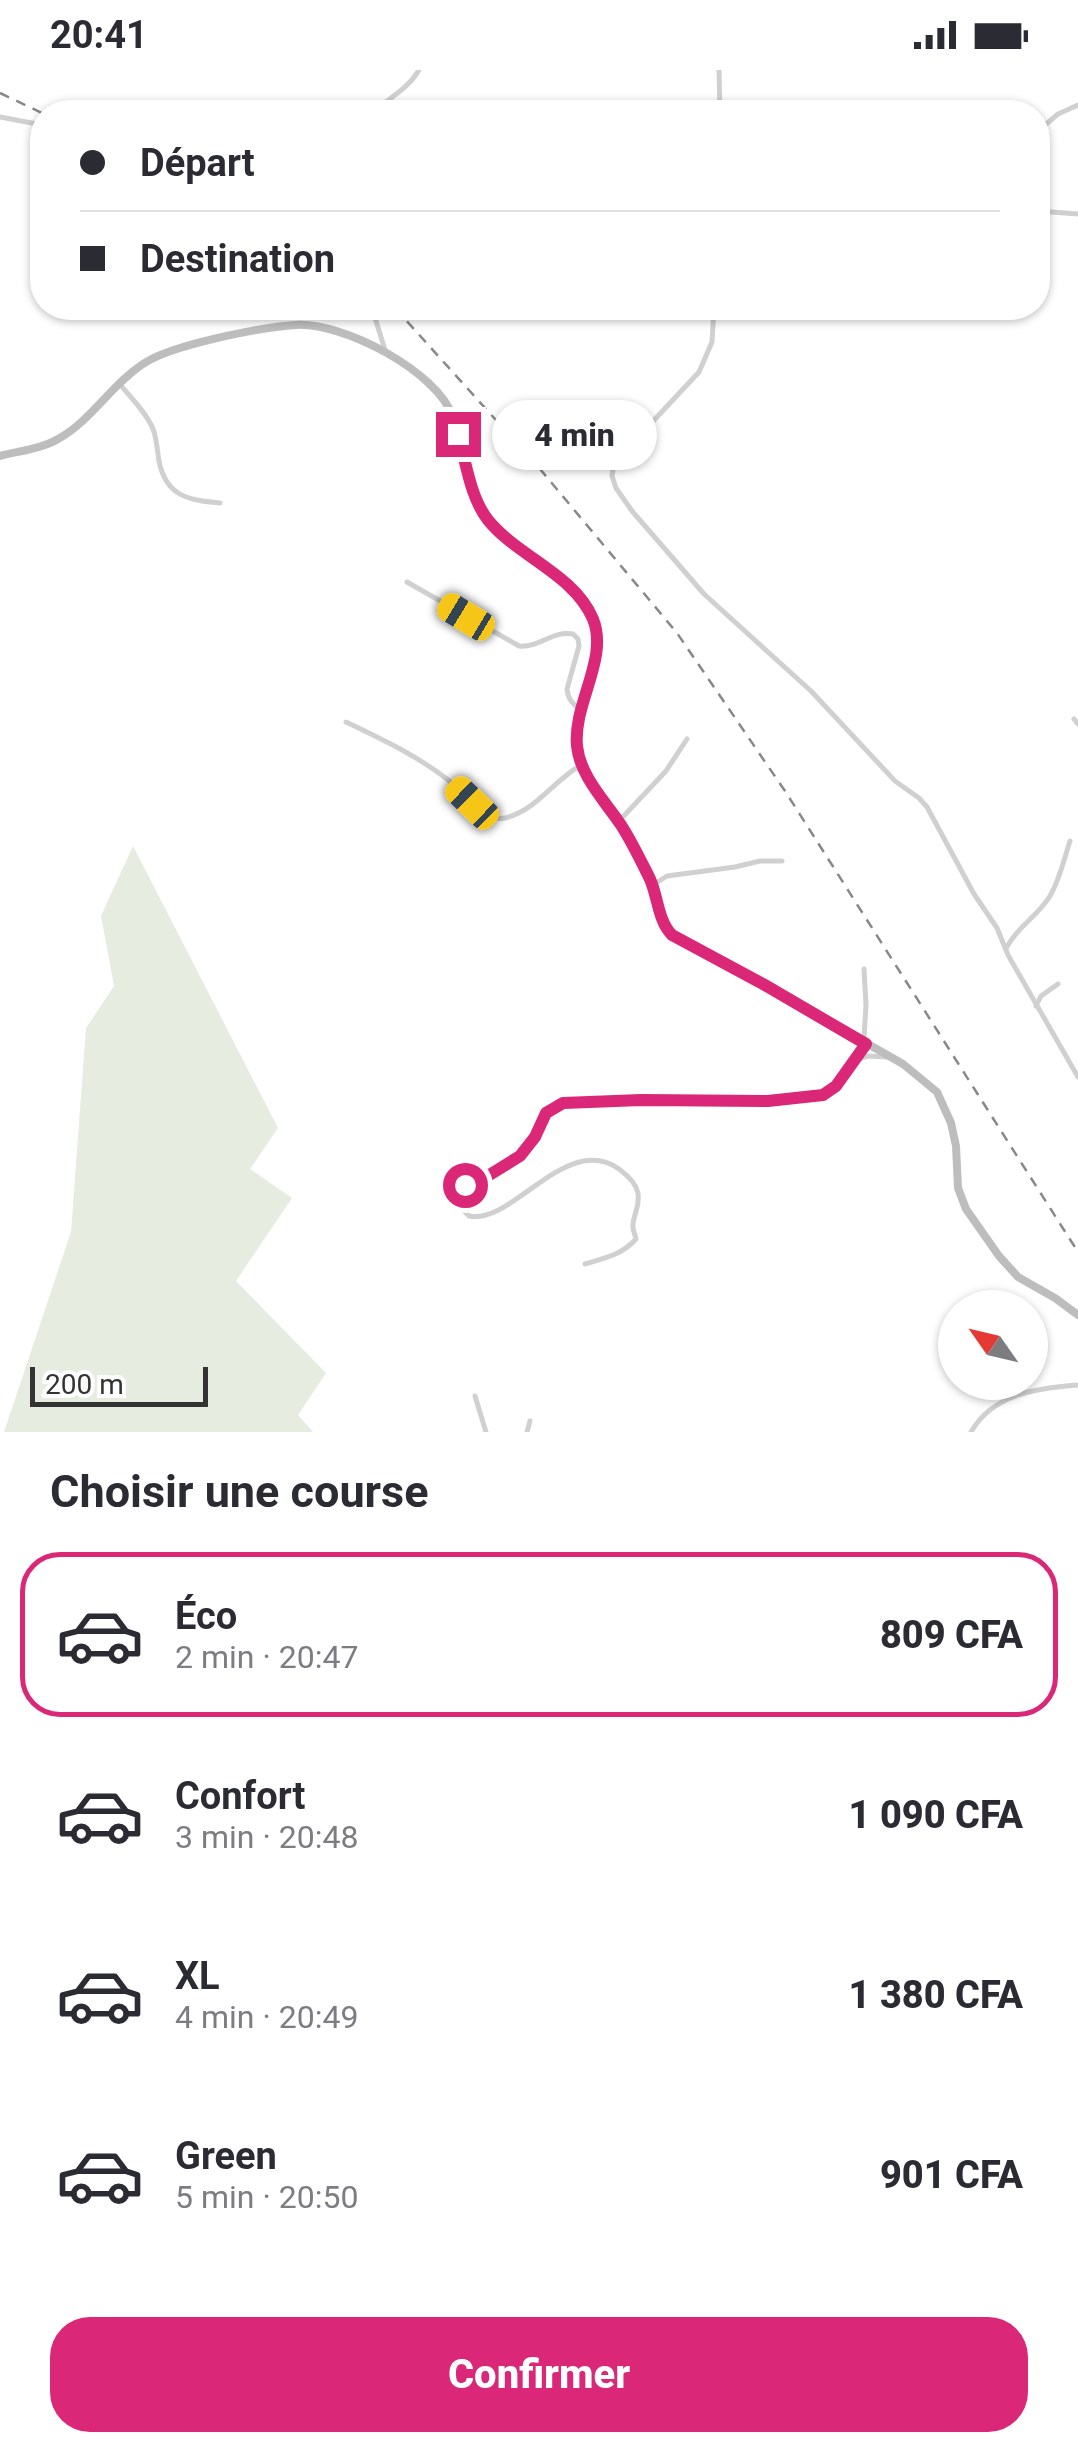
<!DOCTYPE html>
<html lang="fr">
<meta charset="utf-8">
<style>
:root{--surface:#fff;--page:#f2f2f3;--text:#2b2b33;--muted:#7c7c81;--line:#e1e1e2;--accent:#db2777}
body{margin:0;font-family:Roboto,sans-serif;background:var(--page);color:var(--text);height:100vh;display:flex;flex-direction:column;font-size:38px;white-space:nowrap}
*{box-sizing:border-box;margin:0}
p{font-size:32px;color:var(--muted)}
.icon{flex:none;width:55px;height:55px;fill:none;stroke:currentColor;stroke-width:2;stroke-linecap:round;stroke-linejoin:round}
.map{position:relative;height:1362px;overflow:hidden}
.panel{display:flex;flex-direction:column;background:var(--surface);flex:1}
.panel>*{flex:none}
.hud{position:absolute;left:30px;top:30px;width:1020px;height:220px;border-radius:40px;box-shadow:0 2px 8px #0004;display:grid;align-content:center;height:220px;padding:0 50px;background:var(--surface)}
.needle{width:65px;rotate:304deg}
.fabs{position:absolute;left:938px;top:1220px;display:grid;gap:20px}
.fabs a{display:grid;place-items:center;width:110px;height:110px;border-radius:50%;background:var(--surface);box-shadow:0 2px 8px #0004;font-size:50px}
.scale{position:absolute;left:30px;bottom:25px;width:178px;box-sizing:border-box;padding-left:10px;border:5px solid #333;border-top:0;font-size:28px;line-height:35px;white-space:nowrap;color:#333;-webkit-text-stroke:8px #fff;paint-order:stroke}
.end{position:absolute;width:45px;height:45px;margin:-22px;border:12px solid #db2777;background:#fff;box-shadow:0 0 0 5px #fff}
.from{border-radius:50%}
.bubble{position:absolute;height:70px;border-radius:35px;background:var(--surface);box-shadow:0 2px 8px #0004;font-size:32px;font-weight:800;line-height:70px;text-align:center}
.car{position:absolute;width:30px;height:60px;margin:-30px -15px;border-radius:12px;box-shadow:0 0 8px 2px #0007;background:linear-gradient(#f5c518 24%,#345 0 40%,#f5c518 0 76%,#345 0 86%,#f5c518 0)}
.hud b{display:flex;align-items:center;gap:35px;height:95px;font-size:38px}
.hud b+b{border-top:2px solid var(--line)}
.hud i{width:25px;height:25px;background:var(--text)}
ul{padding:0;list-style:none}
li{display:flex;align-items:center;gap:30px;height:165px;margin:0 20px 15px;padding:0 30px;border:5px solid transparent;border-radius:40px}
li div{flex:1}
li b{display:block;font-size:38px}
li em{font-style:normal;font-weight:800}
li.active{border-color:var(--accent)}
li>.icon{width:90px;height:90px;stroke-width:1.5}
h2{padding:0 50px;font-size:45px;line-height:120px}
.primary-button{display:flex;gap:20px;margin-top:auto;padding:20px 50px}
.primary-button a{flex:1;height:115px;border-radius:40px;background:var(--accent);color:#fff;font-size:40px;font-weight:800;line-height:115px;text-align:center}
.status{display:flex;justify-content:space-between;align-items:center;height:70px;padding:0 50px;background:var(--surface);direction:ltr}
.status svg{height:28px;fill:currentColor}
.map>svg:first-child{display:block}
.green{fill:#e6ecdf}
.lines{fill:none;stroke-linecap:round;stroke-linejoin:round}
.street{stroke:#d0d0d0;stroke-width:5}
.secondary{stroke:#bdbdbd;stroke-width:8}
.rail{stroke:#888;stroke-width:2.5;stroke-dasharray:10 8;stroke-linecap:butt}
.route{stroke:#db2777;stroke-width:12}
</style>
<div class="status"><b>20:41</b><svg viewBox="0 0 49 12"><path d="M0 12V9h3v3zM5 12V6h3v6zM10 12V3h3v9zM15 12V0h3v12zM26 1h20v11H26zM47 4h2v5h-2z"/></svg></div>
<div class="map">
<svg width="1078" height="1362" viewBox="0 0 1078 1362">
<rect width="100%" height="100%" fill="#fff"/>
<polygon class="green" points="133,776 278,1058 250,1099 292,1128 236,1211 326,1303 298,1345 313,1362 4,1362 71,1162 86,958 114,916 101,846"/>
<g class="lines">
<g class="street">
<polyline points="719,0 720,42"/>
<path d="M373,42C389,28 408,19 419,0"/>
<polyline points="534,42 535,38"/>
<polyline points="0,47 42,55"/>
<polyline points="1038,61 1058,44 1078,35"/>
<polyline points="1038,141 1078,144"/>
<polyline points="372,238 385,280"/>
<polyline points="714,238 712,272 699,302 614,393 612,406 616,418 632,441 704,524 811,621 895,711 919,728 927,737 974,824 997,858 1008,885 1078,1007"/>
<path d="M119,313C130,327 146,342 153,359C157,369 157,380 159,391C166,427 189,430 220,433"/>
<path d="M407,512L519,576C539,578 553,560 573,564L578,569L579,576L567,619C568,629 572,633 580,640"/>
<polyline points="1074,649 1078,654"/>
<path d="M346,652C381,669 418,686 448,710C462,722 485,753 505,748C537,740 553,711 581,695"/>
<polyline points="619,751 666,701 687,669"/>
<polyline points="653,815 667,806 735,797 760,791 782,791"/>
<path d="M1007,877C1017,857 1038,846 1050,826C1060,809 1064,789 1070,771"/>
<polyline points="1036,936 1041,926 1058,914"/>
<polyline points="858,989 868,986 887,987"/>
<path d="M585,1194C604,1188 622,1185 636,1169C635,1164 632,1159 633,1154C634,1143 640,1137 638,1123C636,1113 627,1105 619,1099C566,1062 513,1155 469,1146L463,1140L457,1126L460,1118L478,1112L519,1086L535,1067L546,1043L563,1033L641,1029L768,1031L827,1025L866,974L864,968L866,935L864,899"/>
<polyline points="475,1326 486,1362"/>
<polyline points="527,1362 530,1351"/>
<path d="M971,1362C993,1323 1039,1318 1078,1315"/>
</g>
<path class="secondary" d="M0,386C19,381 41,379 58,369C91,351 111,315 143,294C170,275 262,257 296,255C343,252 437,301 453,347C465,379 466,419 486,447C515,488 585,508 596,559C604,593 577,628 577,662C576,703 601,724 622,756C633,773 641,791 650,810C658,827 658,851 672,865L763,914L903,994L937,1022L951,1053L956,1076L958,1118L966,1139L999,1186L1018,1207L1055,1228L1078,1245"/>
<g class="rail">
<polyline points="0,23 42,43"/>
<polyline points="395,238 540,399 677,563 785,721 1078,1182"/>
</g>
</g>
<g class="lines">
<path class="route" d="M458,364C466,392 470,427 488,450C518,487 574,504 593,549C609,589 573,633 577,676C580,706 605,731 621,755C632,772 641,791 650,809C658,827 658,851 672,865L763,914L866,974L836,1016L823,1025L768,1031L641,1030L563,1033L546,1043L535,1067L520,1086L478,1112L465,1115"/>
</g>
</svg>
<div class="fabs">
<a><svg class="needle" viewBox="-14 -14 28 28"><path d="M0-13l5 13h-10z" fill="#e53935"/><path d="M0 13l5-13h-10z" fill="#7c7c81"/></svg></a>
</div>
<div class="scale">200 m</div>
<i class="end from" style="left:465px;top:1115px"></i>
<i class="end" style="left:458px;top:364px"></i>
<div class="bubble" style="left:492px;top:330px;width:165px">4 min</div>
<i class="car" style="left:466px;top:547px;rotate:301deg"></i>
<i class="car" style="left:472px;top:733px;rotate:314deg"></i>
<div class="hud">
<b><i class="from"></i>Départ</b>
<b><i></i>Destination</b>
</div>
</div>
<section class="panel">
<h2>Choisir une course</h2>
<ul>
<li class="active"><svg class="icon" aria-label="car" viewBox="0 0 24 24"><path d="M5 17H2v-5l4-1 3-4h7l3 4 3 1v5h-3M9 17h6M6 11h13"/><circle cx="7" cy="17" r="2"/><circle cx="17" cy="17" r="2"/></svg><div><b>Éco</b><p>2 min · 20:47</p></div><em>809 CFA</em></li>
<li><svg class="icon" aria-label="car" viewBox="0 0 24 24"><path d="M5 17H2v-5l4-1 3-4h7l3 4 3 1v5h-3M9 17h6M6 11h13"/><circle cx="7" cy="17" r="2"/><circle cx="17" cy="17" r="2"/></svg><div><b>Confort</b><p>3 min · 20:48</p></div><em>1 090 CFA</em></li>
<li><svg class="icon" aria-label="car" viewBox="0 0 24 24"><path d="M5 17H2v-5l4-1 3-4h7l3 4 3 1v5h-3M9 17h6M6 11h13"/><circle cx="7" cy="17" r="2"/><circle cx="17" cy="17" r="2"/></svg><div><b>XL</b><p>4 min · 20:49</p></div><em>1 380 CFA</em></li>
<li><svg class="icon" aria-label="car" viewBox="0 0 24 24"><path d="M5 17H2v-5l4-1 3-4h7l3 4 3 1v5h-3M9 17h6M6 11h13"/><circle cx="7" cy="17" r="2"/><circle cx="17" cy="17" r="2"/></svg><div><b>Green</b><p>5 min · 20:50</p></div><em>901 CFA</em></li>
</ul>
<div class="primary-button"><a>Confirmer</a></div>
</section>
